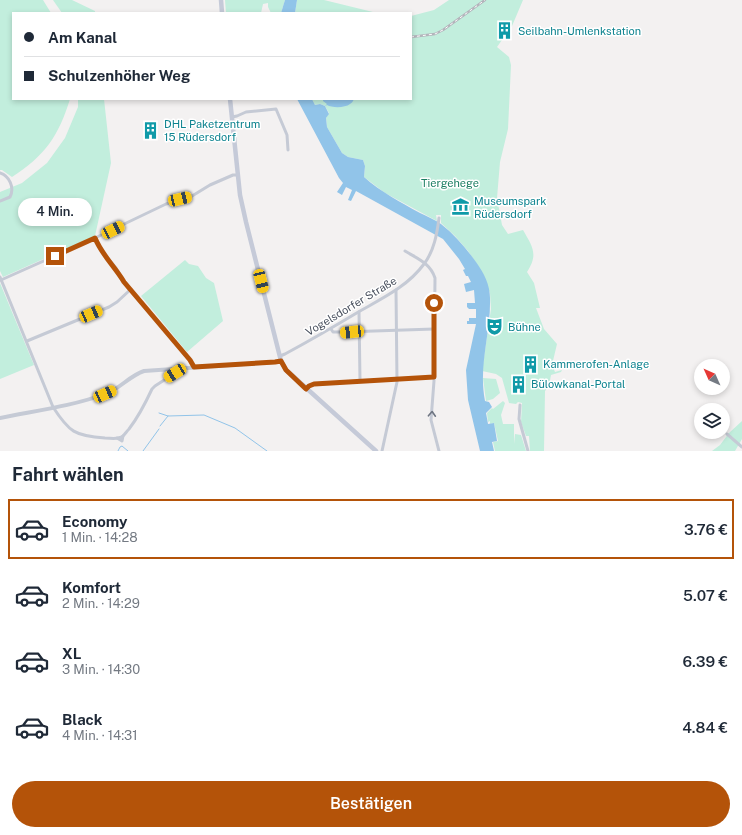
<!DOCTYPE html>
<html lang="de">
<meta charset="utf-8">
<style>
:root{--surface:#fff;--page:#f6f6f7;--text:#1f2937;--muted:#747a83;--line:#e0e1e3;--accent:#b45309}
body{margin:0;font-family:"Public Sans",sans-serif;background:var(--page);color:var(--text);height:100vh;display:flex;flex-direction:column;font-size:15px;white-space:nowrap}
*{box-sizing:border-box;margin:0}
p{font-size:13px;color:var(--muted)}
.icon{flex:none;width:22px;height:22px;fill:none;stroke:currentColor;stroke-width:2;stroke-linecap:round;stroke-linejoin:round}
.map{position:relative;height:451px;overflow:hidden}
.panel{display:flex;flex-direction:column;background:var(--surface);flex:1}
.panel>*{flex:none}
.banner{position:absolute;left:12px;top:12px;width:400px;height:88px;border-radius:0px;box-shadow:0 2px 6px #0003;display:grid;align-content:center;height:88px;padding:0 12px;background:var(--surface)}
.needle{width:26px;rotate:315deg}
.controls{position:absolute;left:694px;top:359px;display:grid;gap:8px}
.controls a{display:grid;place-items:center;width:36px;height:36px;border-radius:50%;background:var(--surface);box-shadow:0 2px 6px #0003;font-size:20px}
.end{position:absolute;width:18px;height:18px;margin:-9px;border:5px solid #b45309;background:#fff;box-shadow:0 0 0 2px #fff}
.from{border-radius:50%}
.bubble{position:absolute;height:28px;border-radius:14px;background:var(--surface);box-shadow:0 2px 6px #0003;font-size:13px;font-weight:600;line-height:28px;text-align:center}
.car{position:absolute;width:12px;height:24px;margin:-12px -6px;border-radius:5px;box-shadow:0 0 3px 1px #0007;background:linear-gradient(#f5c518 24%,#345 0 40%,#f5c518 0 76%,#345 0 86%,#f5c518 0)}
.banner b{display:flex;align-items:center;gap:14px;height:38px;font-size:15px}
.banner b+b{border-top:1px solid var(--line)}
.banner i{width:10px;height:10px;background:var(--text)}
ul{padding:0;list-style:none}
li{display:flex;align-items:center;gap:12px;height:60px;margin:0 8px 6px;padding:0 4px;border:2px solid transparent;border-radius:0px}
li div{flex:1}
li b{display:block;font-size:15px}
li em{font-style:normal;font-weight:600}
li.active{border-color:var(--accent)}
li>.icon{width:36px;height:36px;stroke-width:1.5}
h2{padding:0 12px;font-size:18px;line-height:48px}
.cta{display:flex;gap:8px;margin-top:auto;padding:8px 12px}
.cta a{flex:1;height:46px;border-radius:24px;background:var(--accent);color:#fff;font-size:16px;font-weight:600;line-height:46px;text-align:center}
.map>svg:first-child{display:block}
.green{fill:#c2eedd}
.water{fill:#91c4e9}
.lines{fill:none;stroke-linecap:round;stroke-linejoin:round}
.stream{stroke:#91c4e9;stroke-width:1}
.minor{stroke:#c5cad5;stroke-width:3}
.tertiary{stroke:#c5cad5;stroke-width:4}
.secondary{stroke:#c5cad8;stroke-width:4.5}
.rail-casing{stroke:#b3b4bb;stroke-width:2.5}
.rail{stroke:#fff;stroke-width:1;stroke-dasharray:3;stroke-linecap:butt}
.oneway{stroke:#6e7582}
.route{stroke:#b45309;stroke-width:5}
.labels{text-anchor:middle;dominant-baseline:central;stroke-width:3;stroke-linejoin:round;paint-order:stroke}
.culture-label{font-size:11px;fill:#0d838f;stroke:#fff;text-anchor:start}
.park-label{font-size:11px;fill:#1b7e62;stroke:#fff}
.street-label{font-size:11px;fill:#49505e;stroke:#fff}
</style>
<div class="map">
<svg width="742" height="451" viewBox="0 0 742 451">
<rect width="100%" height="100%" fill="#f3f1f1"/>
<g class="green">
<path d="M0,0H43L51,13H13V99H70C59,135 45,156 12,177L2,170H0Z"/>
<polygon points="53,0 72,0 95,11 95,13 62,13"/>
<polygon points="225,0 285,0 281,13 271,13 268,7 268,3 263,4 261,13 226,13"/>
<polygon points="297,0 324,0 377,13 295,13"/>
<path d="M449,0H523L512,26L497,47L509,57L511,65L508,129L500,162L497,198L502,225L508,234L523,230C532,246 539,254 527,272L534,283L540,308H536L544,329L557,344L552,365L555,372L562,370L561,372L551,375L549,386L545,391L544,451H530L529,436H526L521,422L522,403L518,402L516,404L509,403L502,378L496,374L482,371L491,309L490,293L478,266L468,251L455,236L441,223V215H436L437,221L385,193L364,177L365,166L363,160L348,157L342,153L327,127L326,118L329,113L325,106L320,104L315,105L312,99H411V16L434,10Z"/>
<polygon points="78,99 104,99 111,163 95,236 3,277 0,271 0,192 22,183 47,163 65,138 78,107"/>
<polygon points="185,260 189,264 198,266 206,278 214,283 223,321 187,352 141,296"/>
<polygon points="0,283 34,365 0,379"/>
<polygon points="483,378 496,379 500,393 493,399 486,401"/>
<polygon points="503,401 505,403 501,415 503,424 514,424 514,444 515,434 521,435 526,451 495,451 493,442 498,441 494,423 490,424 490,421 488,422 487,413 492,408 493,409"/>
<polygon points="742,421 742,439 735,451 712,451 720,445 729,433"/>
</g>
<g class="water">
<polygon points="285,0 297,0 295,13 281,13"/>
<path d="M297,99H312L315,105L320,104L325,106L327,104L323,101V99H354C353,101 352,103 350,104C345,108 332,108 327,105L325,106L329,114L326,118L327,127L342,153L348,157L363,160L365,166L364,177C381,192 400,202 420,213C427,216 435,220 441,224C455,235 466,248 476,262C484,273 490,285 490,298C491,334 478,365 485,401L489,402L492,407L486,413L488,424L494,423L497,441L492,442L494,451H480L468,400L466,370L476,324H467V321H469V318H476V309H469L467,307V303H475L474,290L466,292L464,284L471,282L468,276H466L463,270L465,269L459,259L443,239L356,191L351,201L348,200L352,190L346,187L342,195L337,192L343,183L339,178Z"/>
</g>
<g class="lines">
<g class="stream">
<polyline points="159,413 168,416 204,415 235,428 267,451"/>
<polyline points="160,426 168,416"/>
<polyline points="118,451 120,447 122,446 128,451"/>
<polyline points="143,451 159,429"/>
</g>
<g class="minor">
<polyline points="232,117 237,116 246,112 276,109 287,135 288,150"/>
<path d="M0,173C9,176 15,187 10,197L0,201"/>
<polyline points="95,238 100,249 116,268 124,282 190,360 194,367"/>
<path d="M405,251C418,259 430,263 435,278L434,381L431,420L439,451"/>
<path d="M0,277L53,407C69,432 75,436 105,438C111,438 118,440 123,436C125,434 127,431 129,429C139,416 145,404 152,389L155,386L175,373L177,371V368"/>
<polyline points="1,280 95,238 166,204 192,196 210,185 233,175 238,175"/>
<polyline points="359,312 360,381"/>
<polyline points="331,329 333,332 344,332 434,329"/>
<polyline points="27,341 109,307 117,302 130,290"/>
<path d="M280,356L285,354C311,340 335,326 360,311C383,298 408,286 424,264C434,251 437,234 439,218"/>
<polyline points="306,389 309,386 314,384 434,377"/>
<polyline points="520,405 519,419 528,451"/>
<polyline points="727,434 742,447"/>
<polyline points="117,438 122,441 123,436"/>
<polyline points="382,451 397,382 396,290"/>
</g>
<path class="tertiary" d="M0,418C34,411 73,406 105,394C120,389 129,376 144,371L275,362L281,361"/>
<g class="secondary">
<polyline points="221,0 222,13"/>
<polyline points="230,99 240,195 246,222 281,361 286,370 294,377 376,451"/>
</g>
<defs>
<polyline id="rail" points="411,37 435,34 443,30 485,0"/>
</defs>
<use href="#rail" class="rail-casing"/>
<use href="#rail" class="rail"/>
</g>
<defs><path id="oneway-chevron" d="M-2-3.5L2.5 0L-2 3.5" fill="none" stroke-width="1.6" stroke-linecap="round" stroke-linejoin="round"/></defs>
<use class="oneway" href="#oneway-chevron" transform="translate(432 414) rotate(-87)"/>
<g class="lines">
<path class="route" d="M55,256L95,238C102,255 115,267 124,282L190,360L194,367L275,362L281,361L286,370L306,389L309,386L314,384L434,377V303"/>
</g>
<defs>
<symbol id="building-bare" viewBox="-9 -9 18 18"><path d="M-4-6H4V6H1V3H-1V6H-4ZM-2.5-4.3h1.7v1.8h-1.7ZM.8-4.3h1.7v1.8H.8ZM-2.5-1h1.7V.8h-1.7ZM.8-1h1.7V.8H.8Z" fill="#0f9aa8" stroke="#fff" stroke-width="2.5" paint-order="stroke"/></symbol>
<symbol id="museum-bare" viewBox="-9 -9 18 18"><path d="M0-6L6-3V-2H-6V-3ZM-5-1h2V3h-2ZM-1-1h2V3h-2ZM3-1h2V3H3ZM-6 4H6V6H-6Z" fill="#0f9aa8" stroke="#fff" stroke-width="2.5" paint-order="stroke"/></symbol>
<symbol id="theatre-bare" viewBox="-9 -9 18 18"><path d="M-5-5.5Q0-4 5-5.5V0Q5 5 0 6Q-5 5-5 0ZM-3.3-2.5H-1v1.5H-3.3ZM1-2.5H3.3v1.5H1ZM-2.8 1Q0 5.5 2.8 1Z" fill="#0f9aa8" stroke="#fff" stroke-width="2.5" paint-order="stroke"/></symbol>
</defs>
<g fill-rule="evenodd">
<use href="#building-bare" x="492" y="18" width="25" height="25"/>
<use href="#building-bare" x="138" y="118" width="25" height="25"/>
<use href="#museum-bare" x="448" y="194" width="25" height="25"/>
<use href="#theatre-bare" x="482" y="314" width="25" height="25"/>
<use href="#building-bare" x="518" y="352" width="25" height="25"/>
<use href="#building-bare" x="506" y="372" width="25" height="25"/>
</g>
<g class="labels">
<g class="culture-label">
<text x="518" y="31">Seilbahn-Umlenkstation</text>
<text x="164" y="124">DHL Paketzentrum<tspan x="164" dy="13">15 Rüdersdorf</tspan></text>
<text x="474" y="201">Museumspark<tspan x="474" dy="13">Rüdersdorf</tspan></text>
<text x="508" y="327">Bühne</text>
<text x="543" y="364">Kammerofen-Anlage</text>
<text x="531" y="384">Bülowkanal-Portal</text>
</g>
<g class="park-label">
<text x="450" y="183">Tiergehege</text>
</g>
<g class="street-label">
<text transform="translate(351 306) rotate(-31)">Vogelsdorfer Straße</text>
</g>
</g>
</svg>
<div class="controls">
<a><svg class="needle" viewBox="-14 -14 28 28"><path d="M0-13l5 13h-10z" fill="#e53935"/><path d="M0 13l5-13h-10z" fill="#747a83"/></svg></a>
<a><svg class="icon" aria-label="layers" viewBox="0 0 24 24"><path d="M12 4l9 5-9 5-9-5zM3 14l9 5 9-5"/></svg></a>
</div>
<i class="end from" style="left:434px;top:303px"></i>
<i class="end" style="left:55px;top:256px"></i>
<div class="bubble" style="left:18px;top:198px;width:74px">4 Min.</div>
<i class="car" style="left:180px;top:199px;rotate:77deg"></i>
<i class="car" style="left:113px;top:230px;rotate:64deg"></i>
<i class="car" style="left:261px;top:281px;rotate:166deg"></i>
<i class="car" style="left:91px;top:314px;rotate:67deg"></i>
<i class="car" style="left:352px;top:332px;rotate:264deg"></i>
<i class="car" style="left:175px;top:373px;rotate:238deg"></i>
<i class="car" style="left:105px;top:394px;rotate:66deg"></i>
<div class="banner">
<b><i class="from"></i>Am Kanal</b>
<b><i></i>Schulzenhöher Weg</b>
</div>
</div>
<section class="panel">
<h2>Fahrt wählen</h2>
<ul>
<li class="active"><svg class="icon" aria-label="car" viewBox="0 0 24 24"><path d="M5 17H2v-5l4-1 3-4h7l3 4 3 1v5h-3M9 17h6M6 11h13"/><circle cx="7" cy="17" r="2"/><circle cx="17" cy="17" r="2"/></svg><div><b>Economy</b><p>1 Min. · 14:28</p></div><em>3.76 €</em></li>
<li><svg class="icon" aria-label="car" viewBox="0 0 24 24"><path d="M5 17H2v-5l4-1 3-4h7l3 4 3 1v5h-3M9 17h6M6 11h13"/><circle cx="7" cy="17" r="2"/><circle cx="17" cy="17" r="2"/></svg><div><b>Komfort</b><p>2 Min. · 14:29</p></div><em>5.07 €</em></li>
<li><svg class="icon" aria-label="car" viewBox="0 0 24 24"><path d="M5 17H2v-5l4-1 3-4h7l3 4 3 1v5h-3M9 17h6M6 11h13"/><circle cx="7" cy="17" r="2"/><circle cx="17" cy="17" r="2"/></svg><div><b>XL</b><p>3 Min. · 14:30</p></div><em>6.39 €</em></li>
<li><svg class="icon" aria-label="car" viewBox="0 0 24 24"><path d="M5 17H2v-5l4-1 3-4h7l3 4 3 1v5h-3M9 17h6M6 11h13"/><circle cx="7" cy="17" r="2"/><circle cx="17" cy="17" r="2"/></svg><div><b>Black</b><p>4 Min. · 14:31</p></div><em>4.84 €</em></li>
</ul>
<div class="cta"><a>Bestätigen</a></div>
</section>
